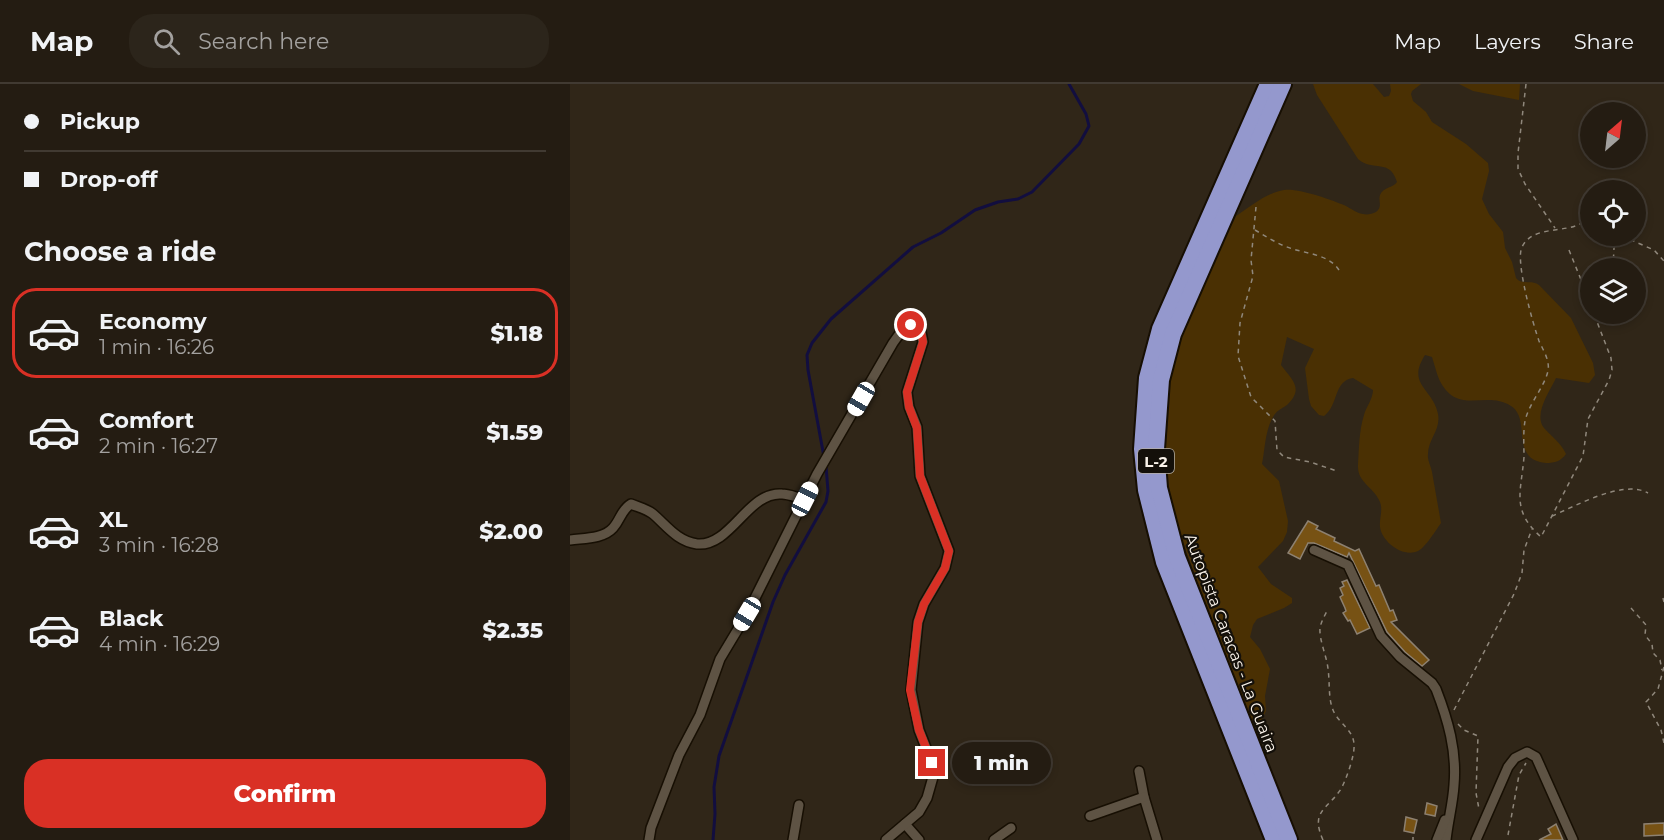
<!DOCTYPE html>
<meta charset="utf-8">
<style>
:root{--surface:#241c12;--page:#2c251b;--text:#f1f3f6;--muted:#a3a19f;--line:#413a32;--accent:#d93025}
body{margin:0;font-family:Montserrat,sans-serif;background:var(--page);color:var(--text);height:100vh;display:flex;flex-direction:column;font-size:22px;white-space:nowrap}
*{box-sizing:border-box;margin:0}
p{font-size:20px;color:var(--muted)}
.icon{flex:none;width:33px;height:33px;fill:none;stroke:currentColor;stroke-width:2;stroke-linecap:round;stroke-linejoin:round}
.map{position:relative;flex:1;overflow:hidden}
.details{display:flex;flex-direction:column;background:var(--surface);width:570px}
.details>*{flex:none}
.banner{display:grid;align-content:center;height:132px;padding:0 24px;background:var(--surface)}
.needle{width:39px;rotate:28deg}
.controls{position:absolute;left:1010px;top:18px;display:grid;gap:12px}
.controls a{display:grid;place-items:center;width:66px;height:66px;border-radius:50%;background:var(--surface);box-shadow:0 3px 9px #0003,0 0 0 2px var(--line);font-size:30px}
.end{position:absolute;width:27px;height:27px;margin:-14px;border:8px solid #d93025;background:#fff;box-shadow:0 0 0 3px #fff}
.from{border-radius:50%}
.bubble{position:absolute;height:42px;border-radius:21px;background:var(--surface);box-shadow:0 3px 9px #0003,0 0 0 2px var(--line);font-size:20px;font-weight:800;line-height:42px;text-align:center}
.car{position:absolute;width:18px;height:36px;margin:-18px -9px;border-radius:8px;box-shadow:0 0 4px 2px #0007;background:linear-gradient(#fff 24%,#345 0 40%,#fff 0 76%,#345 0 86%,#fff 0)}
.banner b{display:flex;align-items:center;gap:21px;height:57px;font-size:22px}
.banner b+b{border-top:2px solid var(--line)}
.banner i{width:15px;height:15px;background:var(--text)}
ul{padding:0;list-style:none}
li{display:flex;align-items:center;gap:18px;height:90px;margin:0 12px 9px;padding:0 12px;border:3px solid transparent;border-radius:24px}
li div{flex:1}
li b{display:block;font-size:22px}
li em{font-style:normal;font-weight:800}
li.active{border-color:var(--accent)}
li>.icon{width:54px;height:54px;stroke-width:1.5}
h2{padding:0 24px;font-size:27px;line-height:72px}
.cta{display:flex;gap:12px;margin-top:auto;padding:12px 24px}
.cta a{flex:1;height:69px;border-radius:24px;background:var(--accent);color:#fff;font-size:24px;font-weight:800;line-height:69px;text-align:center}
header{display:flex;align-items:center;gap:36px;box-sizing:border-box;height:84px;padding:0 30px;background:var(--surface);border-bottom:2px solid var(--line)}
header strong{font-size:28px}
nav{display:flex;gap:33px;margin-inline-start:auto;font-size:21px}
.search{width:420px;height:54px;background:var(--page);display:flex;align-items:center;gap:15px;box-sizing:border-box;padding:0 21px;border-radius:24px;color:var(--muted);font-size:22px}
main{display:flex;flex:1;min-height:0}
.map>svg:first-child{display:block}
.green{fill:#4a3003}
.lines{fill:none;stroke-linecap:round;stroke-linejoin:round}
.stream{stroke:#120e3f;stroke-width:3}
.building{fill:#775214;stroke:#8d8171;stroke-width:1.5}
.minor-casing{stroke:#170f03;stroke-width:12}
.trunk-casing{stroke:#170f03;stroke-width:20}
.path{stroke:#90887c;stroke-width:1.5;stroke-dasharray:4.5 4.5;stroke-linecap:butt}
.minor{stroke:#5e5344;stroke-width:9}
.trunk{stroke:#9498cd;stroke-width:16}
.route{stroke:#d93025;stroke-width:8}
.labels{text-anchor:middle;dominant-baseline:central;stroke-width:4.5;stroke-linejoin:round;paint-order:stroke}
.shield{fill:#14100a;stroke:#b5afa7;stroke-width:1.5}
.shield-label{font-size:15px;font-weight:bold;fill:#faf3ea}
.street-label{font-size:16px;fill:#faf3ea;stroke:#14100a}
</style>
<header>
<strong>Map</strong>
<div class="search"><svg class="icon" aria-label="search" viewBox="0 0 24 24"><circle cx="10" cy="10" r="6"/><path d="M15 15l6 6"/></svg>Search here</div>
<nav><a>Map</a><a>Layers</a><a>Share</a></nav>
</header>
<main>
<section class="details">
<div class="banner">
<b><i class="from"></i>Pickup</b>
<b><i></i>Drop-off</b>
</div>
<h2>Choose a ride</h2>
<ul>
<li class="active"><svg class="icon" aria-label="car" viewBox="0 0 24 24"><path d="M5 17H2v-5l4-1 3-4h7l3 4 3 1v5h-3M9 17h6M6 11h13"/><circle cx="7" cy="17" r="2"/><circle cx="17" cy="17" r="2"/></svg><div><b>Economy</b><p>1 min · 16:26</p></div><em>$1.18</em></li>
<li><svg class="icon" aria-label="car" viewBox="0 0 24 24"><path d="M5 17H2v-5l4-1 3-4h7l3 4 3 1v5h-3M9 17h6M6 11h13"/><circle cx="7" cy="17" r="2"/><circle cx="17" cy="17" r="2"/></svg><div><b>Comfort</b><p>2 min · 16:27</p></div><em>$1.59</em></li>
<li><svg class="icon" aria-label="car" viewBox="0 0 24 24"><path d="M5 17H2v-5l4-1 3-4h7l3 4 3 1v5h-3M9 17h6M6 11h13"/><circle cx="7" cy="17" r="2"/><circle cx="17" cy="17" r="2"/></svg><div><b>XL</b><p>3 min · 16:28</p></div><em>$2.00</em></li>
<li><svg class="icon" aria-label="car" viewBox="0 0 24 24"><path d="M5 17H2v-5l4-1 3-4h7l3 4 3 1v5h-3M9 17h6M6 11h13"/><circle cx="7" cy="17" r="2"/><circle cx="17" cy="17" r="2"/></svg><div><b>Black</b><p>4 min · 16:29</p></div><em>$2.35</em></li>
</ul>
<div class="cta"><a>Confirm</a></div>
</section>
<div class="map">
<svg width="1094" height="756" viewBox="0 0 1094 756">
<rect width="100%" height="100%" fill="#302618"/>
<g class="green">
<path d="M743,0H803L814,13L819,12L821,7L820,0H851L842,7L841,10L843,17L856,28L862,38L896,60L918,79L919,87L912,115L919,130L933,148L935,164L942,178L946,194C953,202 961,195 969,201L1001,234L1023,279L1025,291L1019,299L986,294C980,307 963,330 974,344C982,353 991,359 996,370C991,377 985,379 976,379C939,376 962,335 941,322C917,306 889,331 871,299C867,292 865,282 862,273L855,271C836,301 863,304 868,330C871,346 858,355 858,370C857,376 861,382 862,388C865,405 868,422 871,439C866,446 855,464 848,467C833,474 812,458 810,443C809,434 814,425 809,416C803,403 787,398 788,381C789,365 789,347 794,331C796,323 803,315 803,306L783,294C763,297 769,321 754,332L749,331L741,322L739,315L735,284L744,265L717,253L711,281C721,295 735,304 717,321C711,325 706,327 703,333C695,347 695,365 692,380L709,397L718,437L717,448L713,457L688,483L701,500L722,514V519L714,524L687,535L683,541L680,553L690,565L700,585L695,612L696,627L689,641L682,638C664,593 646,547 629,502C620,476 609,450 602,424C594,390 592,321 601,288C615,233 641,183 666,132C680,123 696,109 714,106C729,104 762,116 776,122C782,125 786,129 793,130C797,131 802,130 806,128C813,123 808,117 810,111C813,103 823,104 827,98C820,74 803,88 788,75L747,11Z"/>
<polygon points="889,0 950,0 949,16 903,7"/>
</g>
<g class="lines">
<g class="stream">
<polyline points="254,373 238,286 237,271 242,259 261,235 343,163 371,149 405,126 428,118 448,115 462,108 509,60 519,42 516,30 499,0"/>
<polyline points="143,756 145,730 144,703 149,672 203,518 215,491 256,418 258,407 256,382"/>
</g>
</g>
<g class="building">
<polygon points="738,437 748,442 746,445 765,454 764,457 785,467 789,465 806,502 809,501 820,527 823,526 827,536 821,538 859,576 852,582 835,568 817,548 779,469 777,473 744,459 738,459 730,475 718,469"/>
<polygon points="777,496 800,544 787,550 780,536 778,537 773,529 776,527 775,524 770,513 773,511 770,504 774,502 772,498"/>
<polygon points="857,719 867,722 865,732 855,730"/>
<polygon points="836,733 847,736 844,749 834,747"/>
<polygon points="1094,739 1094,751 1074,752 1074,740"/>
<polygon points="986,740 993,756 969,756 981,750 978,745"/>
</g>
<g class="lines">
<defs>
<g id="minor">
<path d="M0,456C14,454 33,455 43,444C51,435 51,426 61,420C68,423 77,425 83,430C97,442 107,457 127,460C161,463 178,407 212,410C219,410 228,414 235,415"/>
<path d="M744,466L778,481L811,552L830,573L862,599L866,605C878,636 887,667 884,701C883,719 878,737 876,756"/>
<polyline points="569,687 574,713 587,756"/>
<polyline points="520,732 574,713"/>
<polyline points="335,740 349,756"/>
<polyline points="79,756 81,744 109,671 130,631 150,575 177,530 247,390 323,259 333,245 341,241 351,248 353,258 337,308 339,323 347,343 350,392 379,467 375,484 354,520 348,538 341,606 349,646 362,679 363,693 357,714 349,728 316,756"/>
<polyline points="223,756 229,721"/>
<polyline points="424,756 441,744"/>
<polyline points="867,756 875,736"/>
<polyline points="906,756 938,683 945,674 957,668 966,673 1003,756"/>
</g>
<g id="trunk">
<polyline points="698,0 590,245 577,294 572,365 576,406 594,478 704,756"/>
<polyline points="713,0 603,250 591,296 586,365 589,404 607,473 719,756"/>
</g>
</defs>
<use href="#minor" class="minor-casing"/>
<use href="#trunk" class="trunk-casing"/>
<g class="path">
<polyline points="956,0 948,69 948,85 955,100 985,144"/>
<polyline points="686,123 681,176 683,192 670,239 668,272 681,313 705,337 707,366 714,373 740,378 767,387"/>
<path d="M1020,132C1017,134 1013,138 1010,140C992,149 962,142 952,163C945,177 963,240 969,257C973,266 980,276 978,287C974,304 959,319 955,337C953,348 954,362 954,373C951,409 941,426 971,453L1013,372L1018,335L1039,296L1042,286L1041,274L1024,230"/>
<path d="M685,146C697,153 709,161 723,165C739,170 759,171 769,186"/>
<polyline points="1052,152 1084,166 1094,177"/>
<polyline points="999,166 1020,218"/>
<polyline points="1043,184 1044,164 1048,152"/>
<path d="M982,432C1006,422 1053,395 1078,409"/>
<polyline points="1093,514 1094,518"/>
<polyline points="1061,524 1076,541 1075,551 1082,560 1083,569 1090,576 1092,586"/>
<polyline points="1094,583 1088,605 1076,618 1091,646 1094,659"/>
<polyline points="884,626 944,510 952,489 954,466 962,445"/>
<polyline points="888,640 894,646 908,652 906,709 909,725"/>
<polyline points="938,751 949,691 956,679"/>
<path d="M753,756C740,727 757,726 771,705C776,696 785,671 784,661C784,646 768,639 763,626C758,614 760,598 758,585C757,573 749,556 750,544C751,538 754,533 757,527"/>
<polyline points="843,756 843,753"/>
</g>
<use href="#minor" class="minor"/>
<use href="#trunk" class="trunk"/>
</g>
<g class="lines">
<polyline class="route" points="341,241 351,248 353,258 337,308 339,323 347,344 350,392 379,467 375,484 354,520 348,538 340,606 349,646 362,679"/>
</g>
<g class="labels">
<rect class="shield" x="568" y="365" width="36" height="24" rx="4.5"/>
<g class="shield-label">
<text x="586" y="377">L-2</text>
</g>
<g class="street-label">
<text transform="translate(661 559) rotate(69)">Autopista Caracas - La Guaira</text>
</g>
</g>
</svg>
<div class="controls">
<a><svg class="needle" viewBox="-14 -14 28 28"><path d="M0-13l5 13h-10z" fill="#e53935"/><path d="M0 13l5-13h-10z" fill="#a3a19f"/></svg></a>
<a><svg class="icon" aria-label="locate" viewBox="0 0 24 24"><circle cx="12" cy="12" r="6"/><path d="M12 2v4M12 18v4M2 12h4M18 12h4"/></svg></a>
<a><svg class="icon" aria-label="layers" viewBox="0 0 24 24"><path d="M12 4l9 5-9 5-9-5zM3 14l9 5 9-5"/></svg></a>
</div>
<i class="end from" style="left:341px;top:241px"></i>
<i class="end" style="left:362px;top:679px"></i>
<div class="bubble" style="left:382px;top:658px;width:99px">1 min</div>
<i class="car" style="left:291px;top:315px;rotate:210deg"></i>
<i class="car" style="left:235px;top:415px;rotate:27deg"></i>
<i class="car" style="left:177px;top:530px;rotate:211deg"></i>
</div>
</main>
